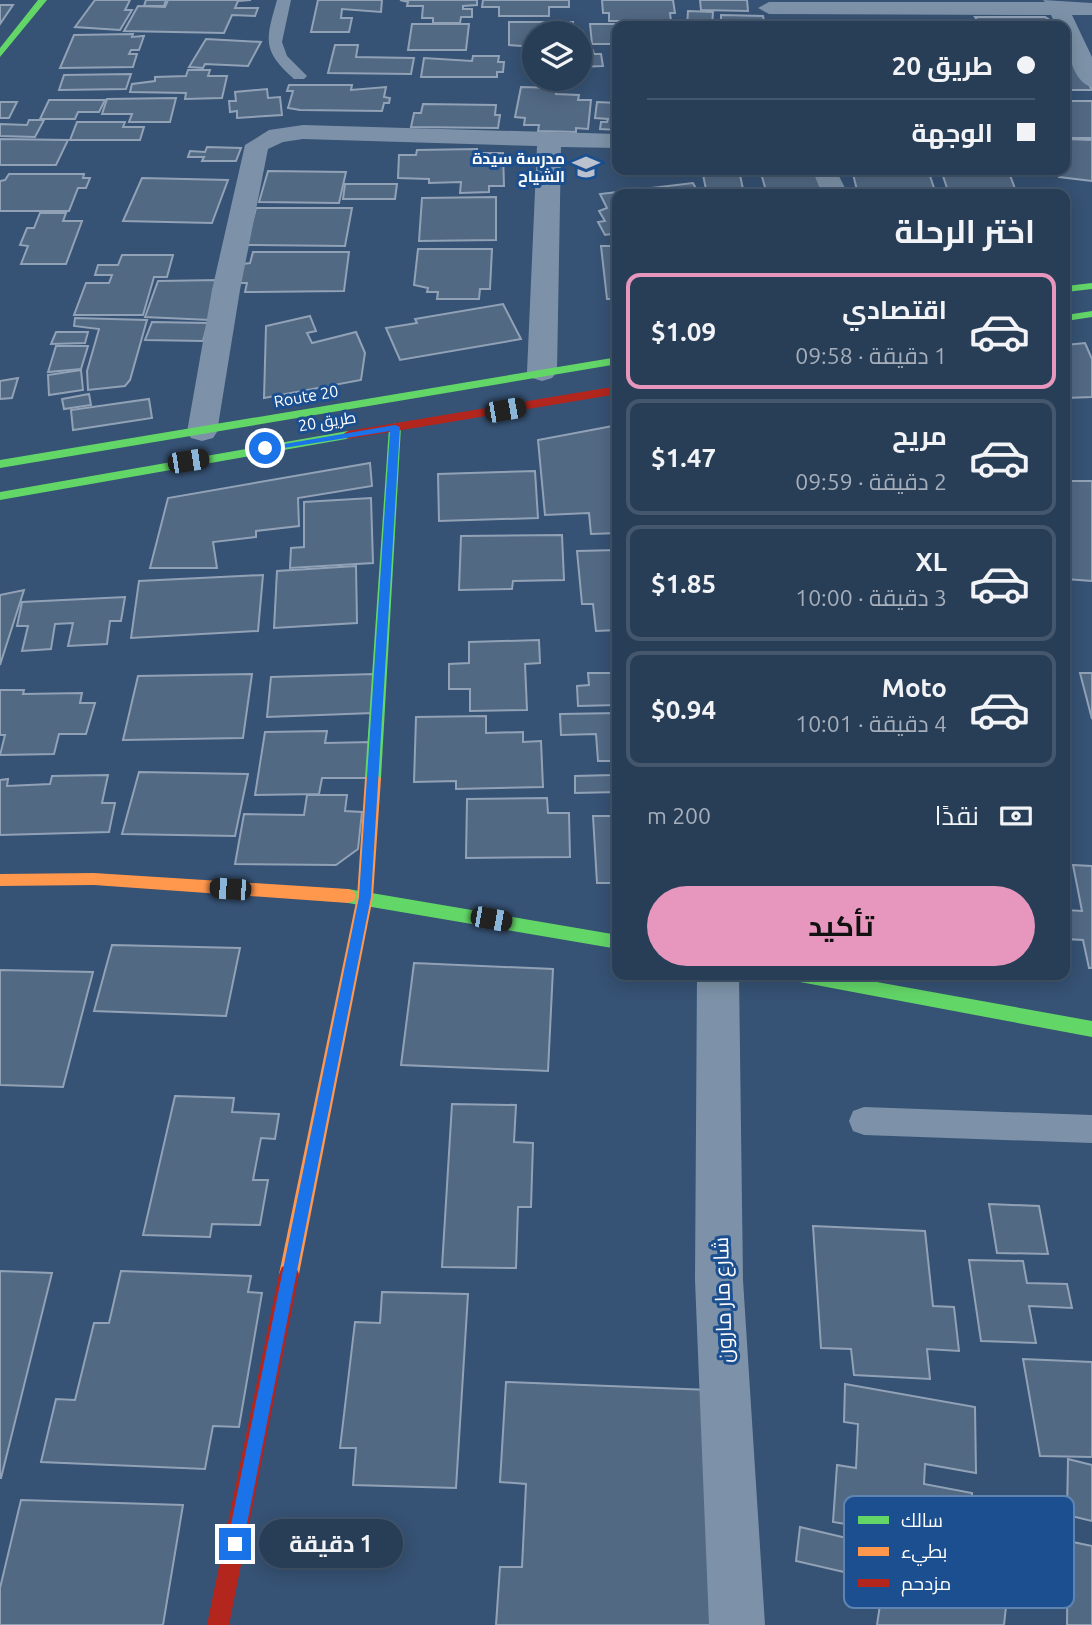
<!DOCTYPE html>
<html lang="ar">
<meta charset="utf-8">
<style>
:root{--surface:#283e57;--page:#344961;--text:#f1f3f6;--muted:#a5aeba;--line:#44576d;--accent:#e797bd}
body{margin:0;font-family:Ubuntu,Cairo,sans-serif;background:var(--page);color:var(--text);direction:rtl;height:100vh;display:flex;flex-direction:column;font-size:26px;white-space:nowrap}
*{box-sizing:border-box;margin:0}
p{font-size:23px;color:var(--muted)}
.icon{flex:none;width:38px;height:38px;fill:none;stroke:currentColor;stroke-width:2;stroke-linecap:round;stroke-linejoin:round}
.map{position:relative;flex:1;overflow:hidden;direction:ltr}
.drawer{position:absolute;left:612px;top:189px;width:458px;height:791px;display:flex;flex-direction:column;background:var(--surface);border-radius:14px;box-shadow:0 4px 18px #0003,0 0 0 2px var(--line);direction:rtl}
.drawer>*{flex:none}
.banner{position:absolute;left:612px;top:21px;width:458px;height:154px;border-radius:14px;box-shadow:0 4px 18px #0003,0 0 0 2px var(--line);direction:rtl;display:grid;align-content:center;height:154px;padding:0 35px;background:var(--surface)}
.buttons{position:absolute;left:522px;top:21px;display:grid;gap:14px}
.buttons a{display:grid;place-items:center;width:70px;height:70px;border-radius:50%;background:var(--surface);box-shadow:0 4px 18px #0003,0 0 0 2px var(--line);font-size:35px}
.end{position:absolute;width:32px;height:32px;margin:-16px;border:9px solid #1a73e8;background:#fff;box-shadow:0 0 0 4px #fff}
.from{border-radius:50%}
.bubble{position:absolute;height:49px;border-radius:24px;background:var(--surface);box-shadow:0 4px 18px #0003,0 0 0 2px var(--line);font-size:23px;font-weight:700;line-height:49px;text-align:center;direction:rtl}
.car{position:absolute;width:21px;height:42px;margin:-21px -10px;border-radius:9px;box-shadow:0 0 5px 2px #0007;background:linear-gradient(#222 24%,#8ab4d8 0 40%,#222 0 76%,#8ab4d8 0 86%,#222 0)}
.banner b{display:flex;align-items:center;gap:24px;height:66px;font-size:26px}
.banner b+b{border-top:2px solid var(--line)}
.banner i{width:18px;height:18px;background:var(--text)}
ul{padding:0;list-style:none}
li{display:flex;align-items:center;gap:21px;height:116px;margin:0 14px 10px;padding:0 21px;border:4px solid var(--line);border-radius:14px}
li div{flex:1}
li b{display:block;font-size:26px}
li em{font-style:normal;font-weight:700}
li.selected{border-color:var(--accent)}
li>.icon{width:63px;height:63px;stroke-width:1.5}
h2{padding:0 35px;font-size:32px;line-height:84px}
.pay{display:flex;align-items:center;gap:18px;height:77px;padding:0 35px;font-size:26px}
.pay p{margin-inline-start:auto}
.button{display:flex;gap:14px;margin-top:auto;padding:14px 35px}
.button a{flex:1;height:80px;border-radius:42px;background:var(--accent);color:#111;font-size:28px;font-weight:700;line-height:80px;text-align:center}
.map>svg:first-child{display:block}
.building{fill:#526984;stroke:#92a2b6;stroke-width:2}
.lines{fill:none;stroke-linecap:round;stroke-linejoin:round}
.lane{fill:#7d92a8;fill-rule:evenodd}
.street{fill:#7d92a8;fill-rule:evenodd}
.fast{fill:#63d668;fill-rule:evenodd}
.slow{fill:#ff974d;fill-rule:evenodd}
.jam{fill:#b3261e;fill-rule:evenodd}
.route{fill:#1a73e8}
.labels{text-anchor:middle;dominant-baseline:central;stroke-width:6;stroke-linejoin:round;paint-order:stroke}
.far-poi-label{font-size:16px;font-weight:bold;fill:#fff;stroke:#1b4f8f;text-anchor:end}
.far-street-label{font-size:16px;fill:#fff;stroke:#1b4f8f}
.near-street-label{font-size:21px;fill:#fff;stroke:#1b4f8f}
.key{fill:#1b4f8f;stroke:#5f84b1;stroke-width:2}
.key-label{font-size:19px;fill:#fff}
</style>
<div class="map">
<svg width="1092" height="1625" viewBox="0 0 1092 1625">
<rect width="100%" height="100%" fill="#365274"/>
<g class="building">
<polygon points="95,0 130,0 125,10 132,10 120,30 75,27"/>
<polygon points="146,0 166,0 164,6 144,6"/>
<polygon points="168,0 251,0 238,1 235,8 258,8 255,16 232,15 224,33 124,31 138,6 165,7"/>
<polygon points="318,0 382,0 381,12 342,9 341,18 352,18 349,32 311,32"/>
<polygon points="400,0 477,0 477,5 463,6 463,9 472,9 472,17 461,17 460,23 433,23 433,18 422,18 423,6 407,6 408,2"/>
<polygon points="483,0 569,0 569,7 549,7 549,16 499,16 499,7 482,7"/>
<polygon points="602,0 673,0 675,13 670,13 671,21 609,21 609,13 603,13"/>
<polygon points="700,0 747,0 748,11 701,10"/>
<polygon points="0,5 13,5 0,24"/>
<polygon points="688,11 713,12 712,26 687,26"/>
<polygon points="721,15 763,16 765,26 715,26 714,21 721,21"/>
<polygon points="975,17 1045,17 1059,26 964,26 962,21 977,20"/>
<polygon points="829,21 844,22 845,24 893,26 830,26"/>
<polygon points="509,22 573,22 574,31 583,31 583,41 579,41 579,33 534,33 534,47 509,45"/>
<polygon points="907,22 952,22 953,26 908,26"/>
<polygon points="412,24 469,24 466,50 408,50"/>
<polygon points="590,24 662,24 662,26 618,26 618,44 592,44"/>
<polygon points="133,34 132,37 144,36 139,50 131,50 129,54 137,54 133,67 60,68 74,35"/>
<polygon points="206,39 261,42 248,66 205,64 203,68 189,67"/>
<polygon points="335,45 358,45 356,57 414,58 411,74 328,73"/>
<polygon points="579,50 593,50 594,54 601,54 603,66 579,67"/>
<polygon points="473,56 499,56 498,62 504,62 503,72 497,72 497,77 421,77 424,58 472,61"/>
<polygon points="1066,57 1075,57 1092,90 1066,90"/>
<polygon points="188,70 210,70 208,76 227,76 222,98 185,99 186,93 130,92 132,84 155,81 155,77 186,76"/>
<polygon points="131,74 126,89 59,90 64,75"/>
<polygon points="289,85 352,85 351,90 386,87 384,97 390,98 389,103 384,103 382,111 300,110 288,108 293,91 287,91"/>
<polygon points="521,87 557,88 556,94 579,95 578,100 591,100 588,129 576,128 576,132 538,131 539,125 524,125 525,118 515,117"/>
<polygon points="267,89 268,98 280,97 282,115 237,118 237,111 230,112 229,101 236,101 235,92"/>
<polygon points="1066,96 1072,101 1092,101 1092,138 1066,138"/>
<polygon points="176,98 170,122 129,122 132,114 102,114 107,99"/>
<polygon points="49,100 105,100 99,112 78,112 75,119 40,119"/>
<polygon points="0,102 17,102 9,118 0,118"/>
<polygon points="597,102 618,103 618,130 600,129 601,122 607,122 608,119 595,118"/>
<polygon points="423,104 496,105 495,115 500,115 498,128 411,127 414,113 421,113"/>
<polygon points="29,120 44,120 35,137 0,136 0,124 27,125"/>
<polygon points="77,122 125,122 123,127 144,127 140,140 70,140"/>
<polygon points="0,139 68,140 56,165 0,165"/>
<polygon points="1066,139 1092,140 1092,181 1059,177 1056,170 1066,170 1066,149 1069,149"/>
<polygon points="207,147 241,148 236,161 202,161 204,157 188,157 190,151 205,152"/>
<polygon points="477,149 477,153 503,153 504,186 489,186 489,192 460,193 461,182 429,183 429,179 398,178 399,155 416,155 417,150"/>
<polygon points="702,170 739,170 744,194 707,194"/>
<polygon points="760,170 814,170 823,194 767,194"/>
<polygon points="852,170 928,170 936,194 858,194"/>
<polygon points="941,170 1008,170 1017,194 949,194"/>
<polygon points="268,171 346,172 339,203 259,202"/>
<polygon points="9,174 84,174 83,178 90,178 86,188 78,188 69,211 0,211 0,181 5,180"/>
<polygon points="142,178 228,180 212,223 123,221"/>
<polygon points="693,183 699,194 618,194 618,233 605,235 598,222 605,221 599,211 607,208 600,194"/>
<polygon points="345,184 397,184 395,199 343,199"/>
<polygon points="496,197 496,240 419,241 422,198"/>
<polygon points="256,208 352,208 345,246 246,245"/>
<polygon points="40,213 66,213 63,221 82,221 66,264 21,264 28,246 20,245 27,228 34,228"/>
<polygon points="601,246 618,246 618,299 607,299"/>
<polygon points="418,249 492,249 490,289 480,289 479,299 437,299 438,292 427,292 428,288 414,285"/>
<polygon points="253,252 349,252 344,291 245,292 247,283 239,283 243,264 250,263"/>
<polygon points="122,255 173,255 167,277 154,277 143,315 74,315 86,283 109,283 112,275 95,275 98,265 118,265"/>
<polygon points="219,280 210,320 145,317 158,281"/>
<polygon points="503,304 521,339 400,360 386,328 417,323 415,319"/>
<polygon points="310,316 316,331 307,333 312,343 356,332 365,353 361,380 264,398 266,326"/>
<polygon points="75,318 147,320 130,380 125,386 88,390 87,371 99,329 74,326"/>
<polygon points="152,322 208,323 203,341 145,340"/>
<polygon points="56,332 88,332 85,343 51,344"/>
<polygon points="1085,343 1092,359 1092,397 1066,398 1066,345"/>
<polygon points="56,346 88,346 81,369 48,372"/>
<polygon points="81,370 83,390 49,395 48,375"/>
<polygon points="18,378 12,398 0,399 0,381"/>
<polygon points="89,394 91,405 64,409 62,399"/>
<polygon points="149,399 152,418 73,430 71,410"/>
<polygon points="618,425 618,533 591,534 589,513 545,515 538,440"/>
<polygon points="370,463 372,486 298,498 299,526 256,531 256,537 213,542 217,568 150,568 168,498"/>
<polygon points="535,471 538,518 439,521 438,474"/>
<polygon points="1066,481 1092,481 1092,581 1066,579"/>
<polygon points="371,498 373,563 290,568 291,548 304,547 304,502"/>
<polygon points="562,535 564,580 513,581 512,589 459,590 461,536"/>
<polygon points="618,550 618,630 596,631 593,604 582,604 577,551"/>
<polygon points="356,566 357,623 274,628 277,571"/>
<polygon points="263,575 258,631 131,638 139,581"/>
<polygon points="24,590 0,665 0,595"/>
<polygon points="125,597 121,621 110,621 107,644 68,646 73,623 55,624 51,649 22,651 28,626 17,626 22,602"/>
<polygon points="539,640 540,663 525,664 527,710 470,711 470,689 449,689 449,664 469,663 469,642"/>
<polygon points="588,673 618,673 618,705 578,706 577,686 589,685"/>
<polygon points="1080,673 1092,673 1092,719"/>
<polygon points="252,674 243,738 123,740 138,676"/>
<polygon points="374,674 373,713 267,717 271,677"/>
<polygon points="0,690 24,690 23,694 82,693 80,703 95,703 86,734 59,734 54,754 0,755 5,735 0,735"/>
<polygon points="618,713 618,792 575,793 575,776 612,775 611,761 598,761 596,734 561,735 560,714"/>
<polygon points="486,716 486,733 523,732 523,742 541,741 543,787 456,789 456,781 414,782 416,717"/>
<polygon points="327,731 325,743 371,742 368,778 322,778 319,794 255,795 265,732"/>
<polygon points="139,772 248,774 235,836 122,834"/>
<polygon points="108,775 102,803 115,803 109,832 0,835 0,780 8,779 7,786 50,784 52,776"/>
<polygon points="307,795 347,795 345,811 362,812 358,849 336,865 235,864 244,814 304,815"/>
<polygon points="547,798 548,813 569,813 570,857 466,858 467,799"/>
<polygon points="593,816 618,816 618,883 597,883"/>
<polygon points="1073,865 1092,866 1092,968 1089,968 1083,940 1066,939 1066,910 1082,911"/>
<polygon points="112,945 240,948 226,1016 94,1011"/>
<polygon points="414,963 553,969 548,1071 401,1065"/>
<polygon points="0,970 93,972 63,1087 0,1085"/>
<polygon points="175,1096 234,1098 232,1112 279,1114 275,1139 261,1138 253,1180 268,1180 260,1225 212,1224 210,1237 143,1235"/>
<polygon points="452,1104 516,1105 514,1142 533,1143 531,1207 518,1207 516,1268 442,1267"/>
<polygon points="989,1204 1039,1206 1048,1254 997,1253"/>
<polygon points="813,1226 925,1231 933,1306 954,1307 959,1351 927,1349 930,1379 854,1375 851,1349 821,1348"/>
<polygon points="969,1260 1023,1261 1027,1283 1067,1284 1072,1308 1029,1306 1036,1343 981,1341"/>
<polygon points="0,1271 52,1273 1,1478 0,1478"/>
<polygon points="121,1271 251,1276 248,1292 262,1293 239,1427 213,1426 205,1469 41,1462 56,1399 75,1400 94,1323 109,1323"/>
<polygon points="382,1292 468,1294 456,1488 353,1485 356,1448 340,1448 355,1322 380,1323"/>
<polygon points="1023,1359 1092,1362 1092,1457 1040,1456"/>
<polygon points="506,1382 710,1390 717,1625 496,1625 500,1567 522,1567 526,1484 500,1482"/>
<polygon points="845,1384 975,1407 976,1473 925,1464 924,1484 972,1493 972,1556 901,1543 901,1533 833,1522 837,1465 856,1468 858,1424 844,1422"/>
<polygon points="1068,1459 1092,1465 1092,1521 1067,1515"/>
<polygon points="21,1500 183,1505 163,1625 0,1625 0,1588"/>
<polygon points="800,1527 872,1544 870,1578 796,1561"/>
<polygon points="1068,1541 1092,1546 1092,1625 1067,1625"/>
<polygon points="888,1551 1008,1588 1004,1625 877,1625"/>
</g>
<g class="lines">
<g class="lane">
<path d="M277,0H291L282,42L287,56L307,76L304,79H294C261,50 266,39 277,0Z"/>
<polygon points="864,1107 1092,1115 1092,1143 864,1135 853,1131 849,1121 853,1111"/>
</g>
<g class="street">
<path d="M1043,0L1092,3V15H1072L1092,57V87C1071,82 1066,45 1066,26H1056L1051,15L769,14L758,8L769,2H1045Z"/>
<polygon points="303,125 618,134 618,148 561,147 557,372 552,378 542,381 532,378 527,372 537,146 303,139 283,142 268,149 240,290 217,432 213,438 202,441 191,438 187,432 212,290 245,145 269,130"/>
<polygon points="812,170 836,170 848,194 823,194"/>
<polygon points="697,975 739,975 743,1280 765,1625 709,1625 695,1280"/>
</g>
<g class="fast">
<polygon points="38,0 47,0 0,57 0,48"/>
<polygon points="1092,283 1092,289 1066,292 1066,286"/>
<polygon points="1092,311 1092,317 1066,321 1066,315"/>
<polygon points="618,357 618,364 0,468 0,460"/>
<polygon points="395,423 401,427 381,778 373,784 365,778 389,427"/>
<polygon points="348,431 352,432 352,438 0,500 0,492"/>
<polygon points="348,889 618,935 618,949 348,903 342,901 340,896 342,891"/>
<polygon points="792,975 838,975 1092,1021 1092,1037 800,982 794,980"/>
</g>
<g class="slow">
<polygon points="373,772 381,778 373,897 299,1274 296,1281 289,1284 282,1281 279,1274 357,897 365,778"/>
<polygon points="94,873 348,889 354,891 356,896 354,901 348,903 94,885 0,886 0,874"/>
</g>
<g class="jam">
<polygon points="618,386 618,394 348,439 342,435 348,431"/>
<polygon points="289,1264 296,1267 299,1274 229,1625 207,1625 279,1274 282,1267"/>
</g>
</g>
<polygon class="route" points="395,425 400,427 371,897 243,1544 235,1552 227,1544 359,897 390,431 265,451 261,448"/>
<defs>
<symbol id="school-bare" viewBox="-9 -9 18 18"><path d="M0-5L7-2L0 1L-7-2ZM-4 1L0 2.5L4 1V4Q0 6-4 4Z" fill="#b9c2ce" stroke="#1b4f8f" stroke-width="2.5" paint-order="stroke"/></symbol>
</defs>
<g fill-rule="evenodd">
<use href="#school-bare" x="567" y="148" width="38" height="38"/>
</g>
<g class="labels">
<g class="far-poi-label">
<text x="565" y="158">مدرسة سيدة<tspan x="565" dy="18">الشياح</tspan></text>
</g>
<g class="far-street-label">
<text transform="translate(306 396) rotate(-10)">Route 20</text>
<text transform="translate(327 421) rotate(-9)">طريق 20</text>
</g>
<g class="near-street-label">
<text transform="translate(722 1300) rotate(-92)">شارع مار مارون</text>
</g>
</g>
<rect x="844" y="1496" width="230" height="112" rx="10" class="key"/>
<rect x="858" y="1516" width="31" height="8" fill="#63d668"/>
<rect x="858" y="1547" width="31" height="9" fill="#ff974d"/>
<rect x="858" y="1579" width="31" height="8" fill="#b3261e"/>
<g class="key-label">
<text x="901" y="1527">سالك</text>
<text x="901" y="1558">بطيء</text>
<text x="901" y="1590">مزدحم</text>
</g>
</svg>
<div class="buttons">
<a><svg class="icon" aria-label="layers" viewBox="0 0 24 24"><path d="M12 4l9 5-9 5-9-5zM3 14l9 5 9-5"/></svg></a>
</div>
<i class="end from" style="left:265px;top:448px"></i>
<i class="end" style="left:235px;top:1544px"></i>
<div class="bubble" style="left:259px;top:1519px;width:144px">1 دقيقة</div>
<i class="car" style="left:505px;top:410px;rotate:80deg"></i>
<i class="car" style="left:188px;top:461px;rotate:81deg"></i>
<i class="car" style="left:230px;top:889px;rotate:274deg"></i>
<i class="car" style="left:491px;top:919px;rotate:100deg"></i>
<div class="banner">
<b><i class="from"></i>طريق 20</b>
<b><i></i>الوجهة</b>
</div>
<section class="drawer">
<h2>اختر الرحلة</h2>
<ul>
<li class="selected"><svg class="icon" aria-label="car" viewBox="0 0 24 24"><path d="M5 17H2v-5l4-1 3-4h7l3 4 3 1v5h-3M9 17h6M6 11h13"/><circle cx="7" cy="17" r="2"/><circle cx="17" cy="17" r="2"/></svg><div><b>اقتصادي</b><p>1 دقيقة · 09:58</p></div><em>$1.09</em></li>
<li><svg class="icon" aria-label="car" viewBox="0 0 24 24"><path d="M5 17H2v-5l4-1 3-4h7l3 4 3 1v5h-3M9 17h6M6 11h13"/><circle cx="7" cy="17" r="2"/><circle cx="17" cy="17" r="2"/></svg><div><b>مريح</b><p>2 دقيقة · 09:59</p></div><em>$1.47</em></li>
<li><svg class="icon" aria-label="car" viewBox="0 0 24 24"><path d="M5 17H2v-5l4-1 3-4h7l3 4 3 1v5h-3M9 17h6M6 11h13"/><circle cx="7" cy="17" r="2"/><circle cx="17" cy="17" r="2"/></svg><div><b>XL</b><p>3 دقيقة · 10:00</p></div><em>$1.85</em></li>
<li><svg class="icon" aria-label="car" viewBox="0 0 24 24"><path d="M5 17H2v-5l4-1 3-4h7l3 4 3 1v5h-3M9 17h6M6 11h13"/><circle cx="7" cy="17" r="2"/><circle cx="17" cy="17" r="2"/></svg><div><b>Moto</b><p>4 دقيقة · 10:01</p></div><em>$0.94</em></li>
</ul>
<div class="pay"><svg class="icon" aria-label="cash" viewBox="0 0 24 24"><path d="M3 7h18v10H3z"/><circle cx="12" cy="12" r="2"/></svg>نقدًا<p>200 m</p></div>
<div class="button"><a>تأكيد</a></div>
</section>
</div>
